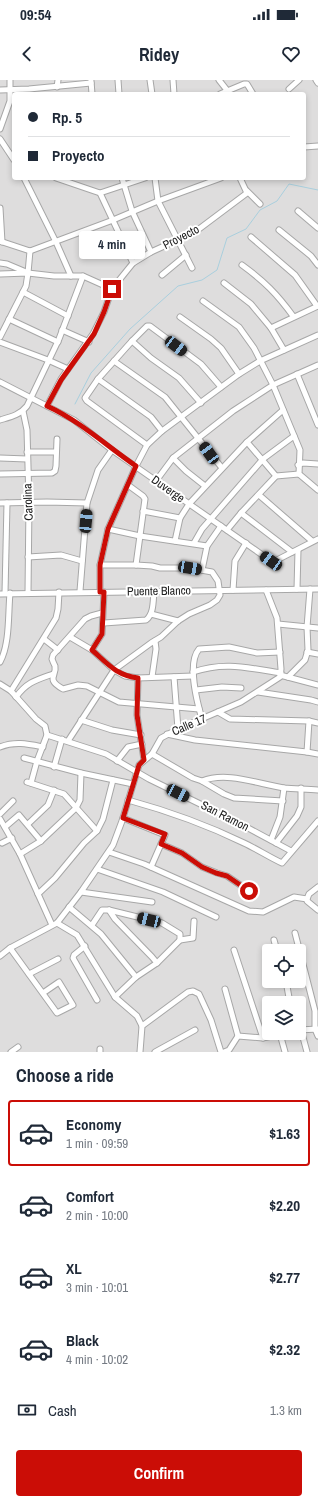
<!DOCTYPE html>
<meta charset="utf-8">
<style>
:root{--surface:#fff;--page:#f2f2f3;--text:#1f2937;--muted:#747a83;--line:#e0e1e3;--accent:#cb0d06}
body{margin:0;font-family:"Archivo Narrow",sans-serif;background:var(--page);color:var(--text);height:100vh;display:flex;flex-direction:column;font-size:15px;white-space:nowrap}
*{box-sizing:border-box;margin:0}
p{font-size:13px;color:var(--muted)}
.icon{flex:none;width:22px;height:22px;fill:none;stroke:currentColor;stroke-width:2;stroke-linecap:round;stroke-linejoin:round}
.map{position:relative;height:972px;overflow:hidden}
.panel{display:flex;flex-direction:column;background:var(--surface);flex:1}
.panel>*{flex:none}
.banner{position:absolute;left:12px;top:12px;width:294px;height:88px;border-radius:4px;box-shadow:0 2px 6px #0003;display:grid;align-content:center;height:88px;padding:0 16px;background:var(--surface)}
.fabs{position:absolute;left:262px;top:864px;display:grid;gap:8px}
.fabs a{display:grid;place-items:center;width:44px;height:44px;border-radius:4px;background:var(--surface);box-shadow:0 2px 6px #0003;font-size:20px}
.end{position:absolute;width:18px;height:18px;margin:-9px;border:5px solid #cb0d06;background:#fff;box-shadow:0 0 0 2px #fff}
.from{border-radius:50%}
.bubble{position:absolute;height:28px;border-radius:4px;background:var(--surface);box-shadow:0 2px 6px #0003;font-size:13px;font-weight:700;line-height:28px;text-align:center}
.car{position:absolute;width:12px;height:24px;margin:-12px -6px;border-radius:5px;box-shadow:0 0 3px 1px #0007;background:linear-gradient(#222 24%,#8ab4d8 0 40%,#222 0 76%,#8ab4d8 0 86%,#222 0)}
.banner b{display:flex;align-items:center;gap:14px;height:38px;font-size:15px}
.banner b+b{border-top:1px solid var(--line)}
.banner i{width:10px;height:10px;background:var(--text)}
ul{padding:0;list-style:none}
li{display:flex;align-items:center;gap:12px;height:66px;margin:0 8px 6px;padding:0 8px;border:2px solid transparent;border-radius:4px}
li div{flex:1}
li b{display:block;font-size:15px}
li em{font-style:normal;font-weight:700}
li.selected{border-color:var(--accent)}
li>.icon{width:36px;height:36px;stroke-width:1.5}
h2{padding:0 16px;font-size:18px;line-height:48px}
.pay{display:flex;align-items:center;gap:10px;height:44px;padding:0 16px;font-size:15px}
.pay p{margin-inline-start:auto}
.cta{display:flex;gap:8px;margin-top:auto;padding:8px 16px}
.cta a{flex:1;height:46px;border-radius:4px;background:var(--accent);color:#fff;font-size:16px;font-weight:700;line-height:46px;text-align:center}
.status{display:flex;justify-content:space-between;align-items:center;height:28px;padding:0 20px;background:var(--surface);direction:ltr}
.status svg{height:11px;fill:currentColor}
header{display:flex;justify-content:space-between;align-items:center;height:52px;padding:0 16px;background:var(--surface);font-size:18px;font-weight:700}
.map>svg:first-child{display:block}
.residential{fill:#dedddd;fill-rule:evenodd}
.lines{fill:none;stroke-linecap:round;stroke-linejoin:round}
.stream{stroke:#a9cfdd;stroke-width:1}
.minor-casing{stroke:#a7a7a7;stroke-width:7}
.minor{stroke:#fff;stroke-width:5}
.route{stroke:#cb0d06;stroke-width:5}
.labels{text-anchor:middle;dominant-baseline:central;stroke-width:4;stroke-linejoin:round;paint-order:stroke}
.street-label{font-size:12px;fill:#202020;stroke:#fff}
</style>
<div class="status"><b>09:54</b><svg viewBox="0 0 49 12"><path d="M0 12V9h3v3zM5 12V6h3v6zM10 12V3h3v9zM15 12V0h3v12zM26 1h20v11H26zM47 4h2v5h-2z"/></svg></div>
<header><svg class="icon" aria-label="back" viewBox="0 0 24 24"><path d="M15 5l-7 7 7 7"/></svg>Ridey<svg class="icon" aria-label="heart" viewBox="0 0 24 24"><path d="M12 20l-8-8c-3-5 5-10 8-4 3-6 11-1 8 4z"/></svg></header>
<div class="map">
<svg width="318" height="972" viewBox="0 0 318 972">
<rect width="100%" height="100%" fill="#f1eee7"/>
<path class="residential" d="M0,0H318V972H0ZM14,14H304V98H14ZM269,871H299V901H269ZM269,923H299V953H269Z"/>
<g class="lines">
<polyline class="stream" points="75,324 91,293 130,249 178,206 202,200 217,190 227,158 246,149 260,130 277,121 289,104 318,110"/>
<defs>
<g id="minor">
<polyline points="118,0 119,14"/>
<polyline points="150,0 152,14"/>
<polyline points="173,0 174,14"/>
<polyline points="219,0 230,14"/>
<polyline points="316,0 318,3"/>
<polyline points="91,1 92,14"/>
<polyline points="57,7 58,0"/>
<polyline points="289,9 299,0"/>
<polyline points="0,10 29,9 91,3"/>
<polyline points="220,14 244,4 247,4 253,14"/>
<polyline points="0,49 10,21 10,0"/>
<polyline points="0,59 14,80"/>
<polyline points="304,67 318,66"/>
<polyline points="24,98 56,162 71,196"/>
<polyline points="56,98 100,113 145,98"/>
<polyline points="122,98 132,131 151,172"/>
<polyline points="155,98 158,121 192,188"/>
<polyline points="247,111 260,124"/>
<polyline points="100,113 133,183"/>
<polyline points="0,128 2,162"/>
<polyline points="298,131 318,148"/>
<polyline points="279,150 311,176 318,185"/>
<polyline points="251,157 295,195 317,226"/>
<polyline points="0,161 30,171"/>
<polyline points="30,171 113,140 158,121 221,98"/>
<polyline points="0,183 7,184 26,192"/>
<path d="M242,185C264,201 277,214 293,236"/>
<polyline points="0,194 28,193 54,196 83,196 112,209"/>
<polyline points="162,195 186,175"/>
<polyline points="224,203 251,224 271,248 284,270"/>
<polyline points="23,212 68,236"/>
<polyline points="203,221 239,247 254,268 273,305 300,370 299,394 318,410"/>
<polyline points="180,237 211,259 221,268 239,294"/>
<polyline points="9,239 58,262"/>
<polyline points="271,248 318,226"/>
<polyline points="62,250 89,262"/>
<polyline points="0,257 26,206 28,193 30,171"/>
<polyline points="132,261 98,299 85,318 87,321 147,365"/>
<polyline points="0,262 48,280 68,289"/>
<polyline points="114,281 165,317 222,388"/>
<polyline points="297,294 318,345"/>
<polyline points="98,299 151,337 162,351"/>
<polyline points="0,302 74,340 112,370 271,481 275,481 318,459"/>
<polyline points="201,323 179,298 151,278 132,261 147,246 150,246 201,284 221,307"/>
<polyline points="47,326 61,299 93,254 104,232 112,209 133,183 151,172 195,152 247,113 240,98"/>
<polyline points="23,331 27,350 29,422 28,513"/>
<path d="M0,340C10,337 20,335 27,326L59,259L83,196"/>
<polyline points="247,362 276,396"/>
<polyline points="27,372 56,372"/>
<polyline points="0,378 27,379"/>
<polyline points="173,378 186,391 205,406"/>
<polyline points="298,385 303,383 318,384"/>
<polyline points="0,394 52,393 55,391 56,386 57,359"/>
<polyline points="156,401 173,378 233,331 273,305 318,285"/>
<polyline points="128,405 143,416 145,419 136,485"/>
<polyline points="259,415 312,461"/>
<polyline points="0,423 47,422 87,423"/>
<polyline points="143,431 180,438"/>
<polyline points="241,433 292,472"/>
<polyline points="108,449 140,456 207,466"/>
<polyline points="227,450 241,433 276,396 299,394"/>
<polyline points="175,461 180,438 189,424 247,362 283,330"/>
<polyline points="194,463 202,449 263,379 294,356"/>
<polyline points="28,477 61,475 82,481"/>
<polyline points="202,490 207,466 221,446"/>
<polyline points="297,509 298,470"/>
<polyline points="233,510 235,481 246,463"/>
<polyline points="80,511 87,423 98,390 112,370"/>
<polyline points="100,512 100,485 108,449 136,386 147,365 162,351 239,294 260,281 318,255"/>
<polyline points="5,513 7,423"/>
<polyline points="0,514 318,509"/>
<path d="M102,533L91,536L85,539L53,575L52,579C53,582 54,584 55,586C57,596 45,599 63,609L78,605L87,606L119,622L199,629"/>
<polyline points="151,534 178,541"/>
<path d="M104,543L146,540C154,534 153,521 154,511"/>
<polyline points="278,544 318,548"/>
<polyline points="70,557 92,570 114,590 125,596 138,598 193,596"/>
<polyline points="44,559 58,570"/>
<polyline points="92,570 102,554 104,512"/>
<polyline points="307,572 318,574"/>
<path d="M0,582C10,564 8,534 10,513"/>
<path d="M193,592C225,581 248,588 281,593"/>
<polyline points="280,595 318,605"/>
<polyline points="152,597 156,569 155,561"/>
<polyline points="174,597 178,649"/>
<polyline points="288,597 305,580 308,570 307,547 310,509"/>
<polyline points="138,598 137,635 144,680"/>
<polyline points="0,604 11,611 36,639 45,646 47,655 37,681 31,703"/>
<polyline points="196,610 222,607 241,608"/>
<polyline points="11,611 56,538 58,529 59,512"/>
<polyline points="258,612 311,620 318,622"/>
<path d="M16,617C27,602 36,600 53,594"/>
<polyline points="218,632 230,639 309,641 318,643"/>
<path d="M202,639C197,622 187,583 199,569L229,567L257,573L280,572"/>
<polyline points="81,640 112,650 141,655"/>
<polyline points="167,654 195,660 307,672 318,674"/>
<polyline points="47,655 106,674 149,699 235,741 291,771"/>
<polyline points="68,661 114,590 151,563 161,557 178,541 189,534 210,525 217,520 220,515 218,501 212,492 190,488 160,488 152,486 136,485 100,485"/>
<path d="M0,667C15,661 28,664 43,667"/>
<polyline points="307,672 309,641"/>
<polyline points="152,674 193,698 202,701 224,714 234,718 283,721"/>
<polyline points="24,678 81,693 133,704"/>
<polyline points="117,681 128,667 142,664"/>
<polyline points="54,687 62,659"/>
<path d="M202,701C227,691 258,704 284,708C295,709 307,709 318,710"/>
<polyline points="27,702 64,714 97,751"/>
<path d="M128,720C168,731 207,745 244,763C257,769 269,777 282,783L318,741"/>
<polyline points="0,734 13,721"/>
<polyline points="123,738 165,755 151,787"/>
<polyline points="0,739 20,774 52,845"/>
<polyline points="28,744 48,725 54,710"/>
<polyline points="5,747 19,735 41,761"/>
<polyline points="271,760 280,737 284,708"/>
<polyline points="2,763 12,758"/>
<polyline points="276,763 297,736 301,727 301,708"/>
<polyline points="161,764 182,773 202,787 217,793 227,796 249,811"/>
<polyline points="109,772 144,784 249,831 263,832 294,817 307,819 307,821 318,830"/>
<polyline points="20,774 41,761 76,728 80,720 81,693"/>
<polyline points="97,789 163,812 216,837"/>
<polyline points="81,812 152,822"/>
<polyline points="38,814 55,798 84,763 97,751 103,739 113,700"/>
<polyline points="307,819 309,814 318,807"/>
<polyline points="69,827 101,854 136,897"/>
<polyline points="109,830 115,839 152,877 157,883"/>
<polyline points="57,843 77,855 115,917 137,936 142,946"/>
<polyline points="92,845 102,830 109,830 162,843 180,854 180,860 157,883 136,897 115,917"/>
<polyline points="295,853 315,931 315,949 318,956"/>
<polyline points="180,860 193,858 194,841"/>
<polyline points="274,860 277,871"/>
<polyline points="85,866 74,875 73,878 97,920"/>
<polyline points="10,868 57,933 73,925 59,902 43,913"/>
<polyline points="234,870 263,958"/>
<polyline points="0,876 10,868 57,843 81,812 113,765 122,741 139,685 152,674 161,658 178,649 241,622 280,597 281,589 277,538 266,510"/>
<polyline points="29,894 58,879"/>
<polyline points="286,901 290,923"/>
<polyline points="225,909 238,956"/>
<polyline points="299,950 318,949"/>
<polyline points="301,950 307,972"/>
<polyline points="280,954 285,972"/>
<polyline points="100,969 100,972"/>
<polyline points="11,972 18,967"/>
<polyline points="140,972 142,946 188,912 193,911 199,914 211,940 221,972"/>
<polyline points="155,972 195,950"/>
<polyline points="224,972 229,970 238,956 263,958 284,953"/>
</g>
</defs>
<use href="#minor" class="minor-casing"/>
<use href="#minor" class="minor"/>
</g>
<g class="lines">
<path class="route" d="M112,209L104,232L94,254L61,300L47,326C80,341 107,366 136,386L108,449L100,485V512H104L102,554L92,570C108,584 116,595 138,598L137,635L144,680L139,685L137,692L123,738L165,754L161,764L182,773L202,787L216,793L227,796L249,811"/>
</g>
<g class="labels">
<g class="street-label">
<text transform="translate(181 157) rotate(-27)">Proyecto</text>
<text transform="translate(168 409) rotate(35)">Duverge</text>
<text transform="translate(28 422) rotate(-92)">Carolina</text>
<text transform="translate(159 511) rotate(-1)">Puente Blanco</text>
<text transform="translate(189 645) rotate(-23)">Calle 17</text>
<text transform="translate(225 736) rotate(27)">San Ramon</text>
</g>
</g>
</svg>
<div class="fabs">
<a><svg class="icon" aria-label="locate" viewBox="0 0 24 24"><circle cx="12" cy="12" r="6"/><path d="M12 2v4M12 18v4M2 12h4M18 12h4"/></svg></a>
<a><svg class="icon" aria-label="layers" viewBox="0 0 24 24"><path d="M12 4l9 5-9 5-9-5zM3 14l9 5 9-5"/></svg></a>
</div>
<i class="end from" style="left:249px;top:811px"></i>
<i class="end" style="left:112px;top:209px"></i>
<div class="bubble" style="left:79px;top:151px;width:66px">4 min</div>
<i class="car" style="left:176px;top:266px;rotate:127deg"></i>
<i class="car" style="left:209px;top:373px;rotate:324deg"></i>
<i class="car" style="left:86px;top:441px;rotate:5deg"></i>
<i class="car" style="left:271px;top:481px;rotate:305deg"></i>
<i class="car" style="left:190px;top:488px;rotate:100deg"></i>
<i class="car" style="left:178px;top:713px;rotate:116deg"></i>
<i class="car" style="left:149px;top:840px;rotate:284deg"></i>
<div class="banner">
<b><i class="from"></i>Rp. 5</b>
<b><i></i>Proyecto</b>
</div>
</div>
<section class="panel">
<h2>Choose a ride</h2>
<ul>
<li class="selected"><svg class="icon" aria-label="car" viewBox="0 0 24 24"><path d="M5 17H2v-5l4-1 3-4h7l3 4 3 1v5h-3M9 17h6M6 11h13"/><circle cx="7" cy="17" r="2"/><circle cx="17" cy="17" r="2"/></svg><div><b>Economy</b><p>1 min · 09:59</p></div><em>$1.63</em></li>
<li><svg class="icon" aria-label="car" viewBox="0 0 24 24"><path d="M5 17H2v-5l4-1 3-4h7l3 4 3 1v5h-3M9 17h6M6 11h13"/><circle cx="7" cy="17" r="2"/><circle cx="17" cy="17" r="2"/></svg><div><b>Comfort</b><p>2 min · 10:00</p></div><em>$2.20</em></li>
<li><svg class="icon" aria-label="car" viewBox="0 0 24 24"><path d="M5 17H2v-5l4-1 3-4h7l3 4 3 1v5h-3M9 17h6M6 11h13"/><circle cx="7" cy="17" r="2"/><circle cx="17" cy="17" r="2"/></svg><div><b>XL</b><p>3 min · 10:01</p></div><em>$2.77</em></li>
<li><svg class="icon" aria-label="car" viewBox="0 0 24 24"><path d="M5 17H2v-5l4-1 3-4h7l3 4 3 1v5h-3M9 17h6M6 11h13"/><circle cx="7" cy="17" r="2"/><circle cx="17" cy="17" r="2"/></svg><div><b>Black</b><p>4 min · 10:02</p></div><em>$2.32</em></li>
</ul>
<div class="pay"><svg class="icon" aria-label="cash" viewBox="0 0 24 24"><path d="M3 7h18v10H3z"/><circle cx="12" cy="12" r="2"/></svg>Cash<p>1.3 km</p></div>
<div class="cta"><a>Confirm</a></div>
</section>
